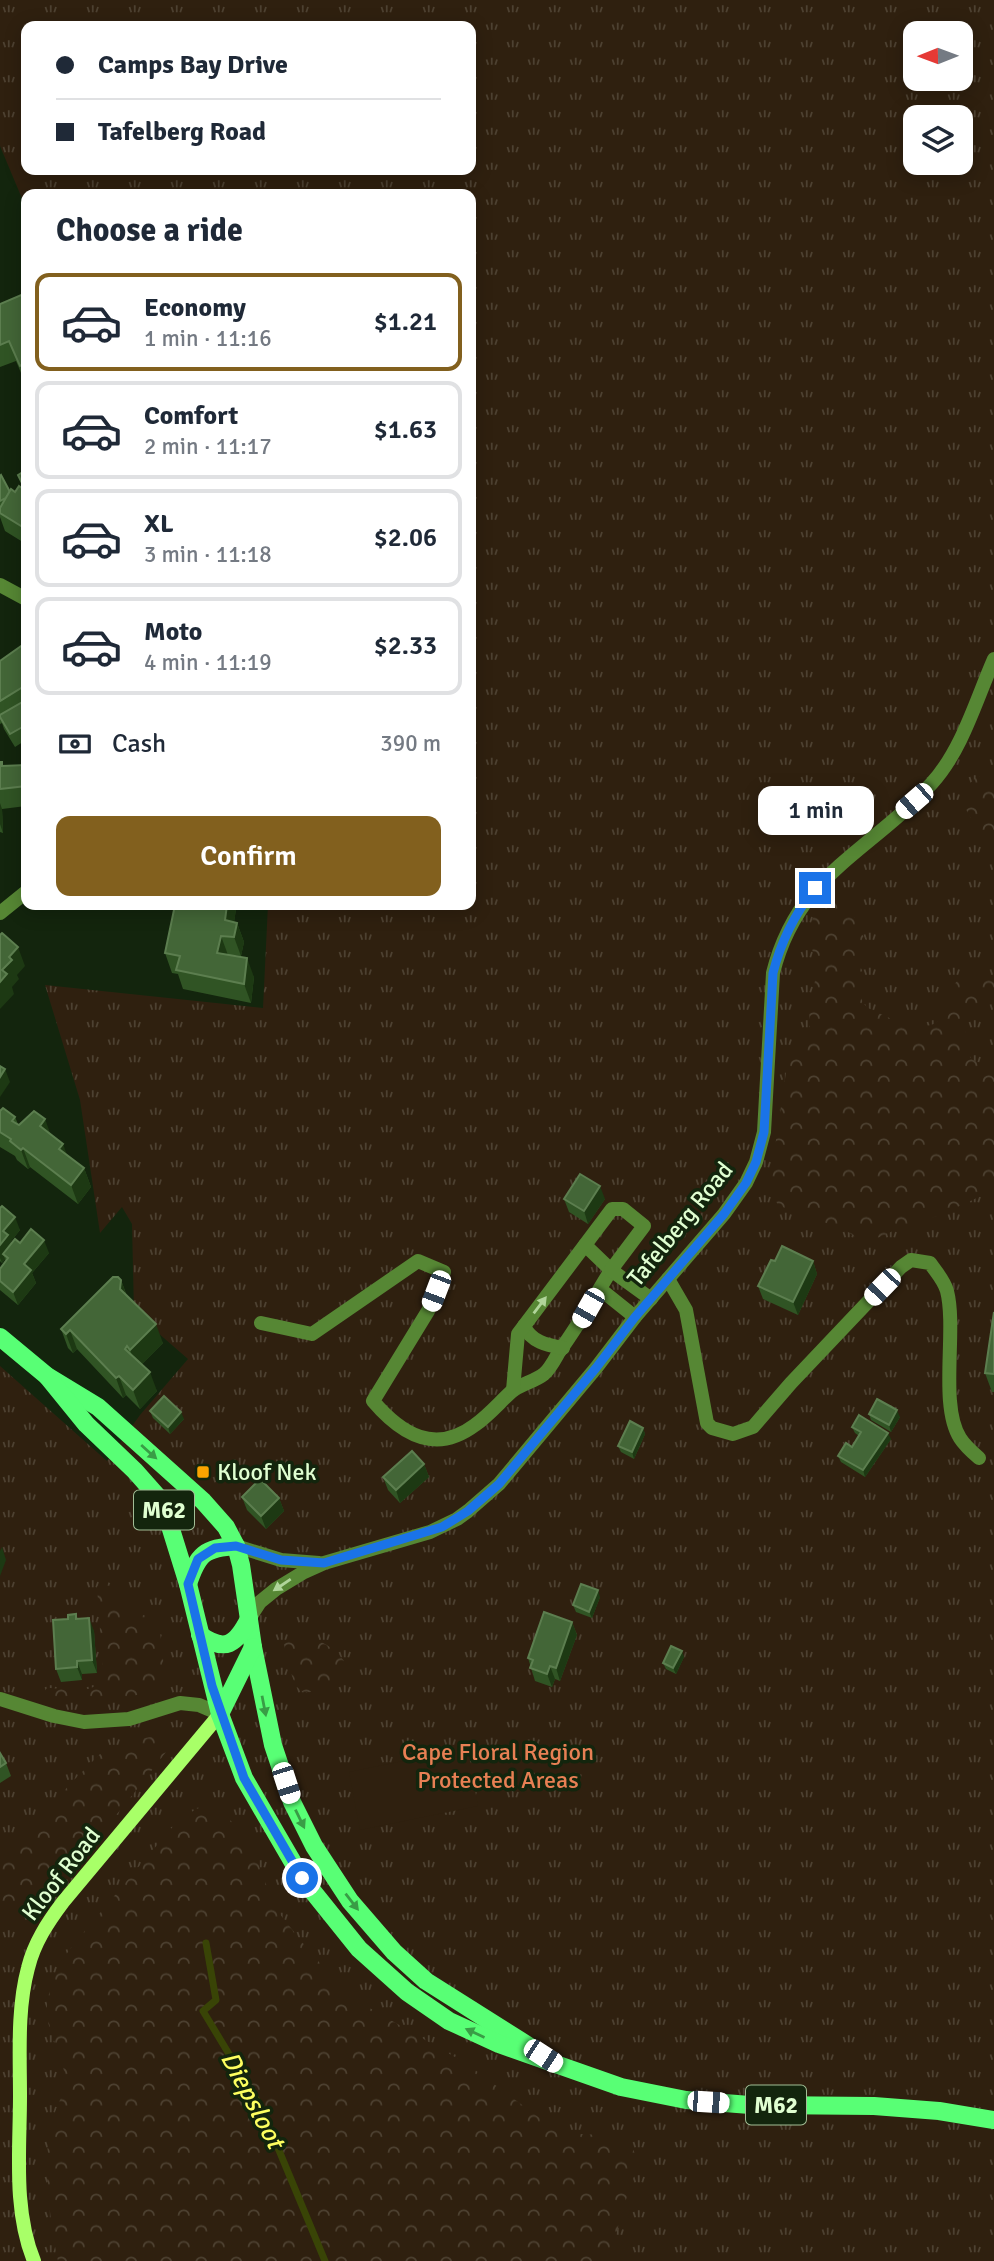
<!DOCTYPE html>
<meta charset="utf-8">
<style>
:root{--surface:#fff;--page:#f6f6f7;--text:#1f2937;--muted:#747a83;--line:#e0e1e3;--accent:#82601e}
body{margin:0;font-family:Signika,sans-serif;background:var(--page);color:var(--text);height:100vh;display:flex;flex-direction:column;font-size:26px;white-space:nowrap}
*{box-sizing:border-box;margin:0}
p{font-size:23px;color:var(--muted)}
.icon{flex:none;width:38px;height:38px;fill:none;stroke:currentColor;stroke-width:2;stroke-linecap:round;stroke-linejoin:round}
.map{position:relative;flex:1;overflow:hidden}
.details{position:absolute;left:21px;top:189px;width:455px;height:721px;display:flex;flex-direction:column;background:var(--surface);border-radius:14px;box-shadow:0 4px 18px #0003}
.details>*{flex:none}
.hud{position:absolute;left:21px;top:21px;width:455px;height:154px;border-radius:14px;box-shadow:0 4px 18px #0003;display:grid;align-content:center;height:154px;padding:0 35px;background:var(--surface)}
.needle{width:46px;rotate:269deg}
.buttons{position:absolute;left:903px;top:21px;display:grid;gap:14px}
.buttons a{display:grid;place-items:center;width:70px;height:70px;border-radius:14px;background:var(--surface);box-shadow:0 4px 18px #0003;font-size:35px}
.end{position:absolute;width:32px;height:32px;margin:-16px;border:9px solid #1a73e8;background:#fff;box-shadow:0 0 0 4px #fff}
.from{border-radius:50%}
.bubble{position:absolute;height:49px;border-radius:14px;background:var(--surface);box-shadow:0 4px 18px #0003;font-size:23px;font-weight:600;line-height:49px;text-align:center}
.car{position:absolute;width:21px;height:42px;margin:-21px -10px;border-radius:9px;box-shadow:0 0 5px 2px #0007;background:linear-gradient(#fff 24%,#345 0 40%,#fff 0 76%,#345 0 86%,#fff 0)}
.hud b{display:flex;align-items:center;gap:24px;height:66px;font-size:26px}
.hud b+b{border-top:2px solid var(--line)}
.hud i{width:18px;height:18px;background:var(--text)}
ul{padding:0;list-style:none}
li{display:flex;align-items:center;gap:21px;height:98px;margin:0 14px 10px;padding:0 21px;border:4px solid var(--line);border-radius:14px}
li div{flex:1}
li b{display:block;font-size:26px}
li em{font-style:normal;font-weight:600}
li.active{border-color:var(--accent)}
li>.icon{width:63px;height:63px;stroke-width:1.5}
h2{padding:0 35px;font-size:32px;line-height:84px}
.pay{display:flex;align-items:center;gap:18px;height:77px;padding:0 35px;font-size:26px}
.pay p{margin-inline-start:auto}
.action{display:flex;gap:14px;margin-top:auto;padding:14px 35px}
.action a{flex:1;height:80px;border-radius:14px;background:var(--accent);color:#fff;font-size:28px;font-weight:600;line-height:80px;text-align:center}
.map>svg:first-child{display:block}
.grass{fill:url(#grass-tufts);fill-rule:evenodd}
.forest{fill:url(#forest-crowns)}
.garden{fill:#2f200f}
.lines{fill:none;stroke-linecap:round;stroke-linejoin:round}
.stream{stroke:#394406;stroke-width:7}
.lane{stroke:#568734;stroke-width:14}
.street{stroke:#568734;stroke-width:14}
.secondary{stroke:#a8ff68;stroke-width:14}
.primary{stroke:#58ff75;stroke-width:18}
.wall{fill:#305424}
.shaded-wall{fill:#1d3913}
.building{fill:#436637;stroke:#5c7e4f;stroke-width:2}
.oneway{fill:#b0d59a}
.oneway2{fill:#399d46}
.route{stroke:#1a73e8;stroke-width:9}
.poi-dot{fill:#fca400;stroke:#13250d;stroke-width:2.5}
.labels{text-anchor:middle;dominant-baseline:central;stroke-width:7;stroke-linejoin:round;paint-order:stroke}
.shield{fill:#13250d;stroke:#a2be96;stroke-width:2}
.shield-label{font-size:23px;font-weight:bold;fill:#e0ffd1}
.street-label{font-size:24px;fill:#e0ffd1;stroke:#13250d}
.poi-label{font-size:24px;fill:#e0ffd1;stroke:#13250d;text-anchor:start}
.park-label{font-size:24px;fill:#e88054;stroke:#13250d}
.water-label{font-size:26px;font-style:italic;fill:#fdff5f;stroke:#13250d}
</style>
<div class="map">
<svg width="994" height="2261" viewBox="0 0 994 2261">
<defs>
<pattern id="grass-tufts" width="24" height="20" patternUnits="userSpaceOnUse" patternTransform="scale(1.75)"><rect width="24" height="20" fill="#2f200f"/><path d="M3 7l-1-3M5 7V3M7 7l1-3M15 17l-1-3M17 17v-4M19 17l1-3" fill="none" stroke="#4d4131"/></pattern>
<pattern id="forest-crowns" width="20" height="18" patternUnits="userSpaceOnUse" patternTransform="scale(1.75)"><rect width="20" height="18" fill="#2f200f"/><path d="M2 6a3 3 0 1 1 6 0M12 15a3 3 0 1 1 6 0" fill="none" stroke="#4d4131"/></pattern>
</defs>
<rect width="100%" height="100%" fill="#13250d"/>
<path class="grass" d="M0,0H994V2261H0V1366L107,1461L140,1415L188,1359L134,1312L132,1224L122,1207L100,1233L80,1100L45,985L263,1008L268,905H471V194H26V208L0,146ZM26,26H471V170H26ZM915,33H961V79H915ZM915,117H961V163H915Z"/>
<g class="forest">
<path d="M982,776H994V838C975,827 956,808 969,786C973,779 975,777 982,776Z"/>
<path d="M837,895L846,896L848,899L860,931L867,942L858,963L867,979L860,995L863,1003L868,1008C885,1016 911,1030 931,1025C954,1018 937,981 973,974C982,972 987,973 994,978V997C987,1003 978,1008 971,1015C964,1025 961,1050 972,1059C978,1064 987,1063 994,1063V1190L940,1215L922,1221L908,1224L880,1237L867,1240L857,1238L842,1228L798,1214L778,1205L772,1193L771,1174L789,1052L791,1046L810,1028L809,1007L817,972L809,934L813,917L818,910Z"/>
<path d="M103,1580C120,1585 118,1598 126,1610C154,1619 159,1614 162,1648C163,1659 166,1676 158,1685C142,1702 57,1708 44,1692L47,1688C66,1688 97,1698 103,1674L97,1587Z"/>
<path d="M297,1634C313,1636 335,1647 344,1661L343,1671C333,1680 312,1701 298,1688C292,1682 286,1654 284,1644L289,1636Z"/>
<path d="M171,1733L173,1743C135,1792 96,1843 51,1887C34,1904 12,1903 0,1924V1853L30,1831L70,1784L102,1752L129,1741Z"/>
<path d="M203,1807H215L220,1810L238,1828L258,1863L275,1908L310,1952L344,1990L361,2003L467,2064L560,2133L602,2135L625,2143L632,2148L638,2158V2165L628,2193L608,2261H58C50,2224 43,2165 50,2128C53,2114 61,2101 64,2087C69,2058 44,2034 47,2005C49,1991 53,1976 60,1964C71,1946 86,1930 100,1913C125,1883 150,1853 176,1823L196,1809Z"/>
</g>
<polygon class="garden" points="467,1748 478,1806 360,1830 349,1772"/>
<g class="lines">
<polyline class="stream" points="206,1943 216,2000 203,2011 261,2107 325,2261"/>
<g class="lane">
<path d="M668,1279L686,1310L707,1423L712,1428L733,1434L753,1427L791,1383L901,1267L911,1260L930,1263C936,1272 944,1280 947,1291C957,1330 939,1405 960,1438C965,1446 972,1452 979,1458"/>
<polyline points="600,1289 635,1317"/>
<path d="M261,1323L312,1334L418,1261L444,1272L428,1311L373,1401C401,1434 435,1455 475,1425C488,1416 499,1403 511,1392C520,1384 534,1382 544,1374C550,1369 555,1359 559,1352C578,1326 594,1298 611,1270L585,1245"/>
<path d="M524,1326C531,1342 547,1345 563,1348"/>
<polyline points="513,1390 518,1334 612,1209 623,1209 644,1226 611,1270 651,1299"/>
<polyline points="236,1546 281,1560 319,1563"/>
<path d="M249,1619L260,1602L276,1589L304,1572L324,1563L430,1532L457,1519L468,1511L499,1484L596,1368L635,1317L724,1214L746,1183L756,1162L764,1132L773,973C798,873 869,853 932,783C962,750 976,700 994,659"/>
<polyline points="0,1699 54,1716 84,1722 129,1719 180,1703 199,1705 220,1714"/>
</g>
<g class="street">
<polyline points="0,585 26,599"/>
<polyline points="0,913 26,892"/>
</g>
<path class="secondary" d="M34,2261C13,2210 20,2150 20,2096C20,2054 17,2009 28,1968C34,1943 48,1922 63,1902L220,1714"/>
<g class="primary">
<polyline points="0,1337 47,1376 98,1407 203,1501 226,1527 236,1546 241,1565 253,1647 273,1745 292,1802 314,1846 350,1901 394,1952 426,1981 532,2048"/>
<polyline points="47,1376 86,1424 135,1471 158,1497 170,1526 188,1584 220,1714 244,1778 302,1878 359,1949 407,1992 449,2021 499,2044 621,2087 686,2100 750,2105 874,2106 939,2111 994,2120"/>
<path d="M188,1584C198,1554 204,1548 236,1546"/>
<path d="M200,1635C226,1653 236,1644 249,1619"/>
<polyline points="220,1714 253,1647"/>
</g>
</g>
<g class="wall">
<polygon points="26,293 26,385 16,361 0,367 0,304"/>
<polygon points="26,470 26,544 5,531 0,517 0,476 10,492 25,490 18,475"/>
<polygon points="26,648 26,740 15,747 4,729 2,723 0,724 0,661"/>
<polygon points="0,762 3,766 26,765 26,806 2,809 3,833 0,832"/>
<polygon points="175,905 240,905 236,909 234,922 237,923 244,942 241,956 231,955 254,977 251,1003 183,989 178,974 172,973 165,953"/>
<polygon points="0,1111 15,1117 18,1124 50,1134 67,1155 84,1168 91,1187 78,1204 30,1167 28,1169 17,1160 15,1156 0,1147"/>
<polygon points="564,1199 605,1199 588,1224 569,1212"/>
<polygon points="0,1208 20,1230 11,1241 11,1243 20,1243 49,1253 32,1273 36,1283 18,1305 0,1290 0,1269 6,1261 5,1259 2,1263 0,1261"/>
<polygon points="775,1261 813,1261 817,1274 798,1315 763,1299 758,1286"/>
<polygon points="121,1280 127,1296 163,1343 142,1364 157,1391 140,1409 126,1395 123,1398 77,1349 73,1353 68,1348 61,1329"/>
<polygon points="994,1312 994,1392 992,1392 985,1373"/>
<polygon points="150,1411 184,1419 170,1434 153,1418"/>
<polygon points="869,1414 900,1417 891,1432 871,1420"/>
<polygon points="852,1427 891,1439 865,1477 841,1462 838,1456 852,1447 859,1436 855,1433"/>
<polygon points="643,1428 645,1434 634,1459 621,1452 618,1446"/>
<polygon points="424,1464 429,1477 400,1503 388,1490 383,1477"/>
<polygon points="242,1497 279,1498 284,1511 266,1529 247,1510"/>
<polygon points="600,1597 592,1618 576,1612 573,1605"/>
<polygon points="76,1614 78,1619 94,1631 97,1673 82,1674 82,1680 61,1682 56,1669 68,1619"/>
<polygon points="572,1622 577,1635 560,1681 555,1679 552,1687 535,1681 528,1658"/>
<polygon points="684,1657 676,1674 666,1669 663,1663"/>
<polygon points="0,1753 6,1763 11,1776 0,1783"/>
</g>
<g class="shaded-wall">
<polygon points="0,803 2,809 3,833 0,824"/>
<polygon points="227,905 240,906 236,909 232,937 225,920"/>
<polygon points="237,923 244,942 241,956 234,937"/>
<polygon points="221,936 228,955 217,953"/>
<polygon points="18,947 25,966 17,975 19,979 12,987 14,994 0,1009 0,982 2,970 9,957"/>
<polygon points="247,958 254,977 251,1003 244,984"/>
<polygon points="5,1069 10,1082 0,1097 0,1077"/>
<polygon points="45,1119 52,1138 40,1126"/>
<polygon points="63,1144 70,1163 59,1149"/>
<polygon points="23,1148 30,1167 28,1169 21,1150"/>
<polygon points="84,1168 91,1187 78,1204 71,1185"/>
<polygon points="600,1186 605,1199 588,1224 584,1211"/>
<polygon points="15,1217 20,1230 11,1241 13,1248 3,1254 5,1259 2,1263 0,1258 0,1245 3,1231"/>
<polygon points="44,1240 49,1253 32,1273 36,1283 18,1305 13,1292 24,1264"/>
<polygon points="813,1261 817,1274 798,1315 793,1302"/>
<polygon points="121,1280 128,1300 120,1289"/>
<polygon points="156,1324 163,1343 137,1369 130,1350"/>
<polygon points="70,1330 77,1349 73,1353 66,1334"/>
<polygon points="150,1372 157,1391 140,1409 133,1390"/>
<polygon points="119,1376 126,1395 123,1398 116,1378"/>
<polygon points="897,1410 900,1417 891,1432 889,1425"/>
<polygon points="181,1412 184,1419 170,1434 168,1427"/>
<polygon points="643,1428 645,1434 634,1459 632,1452"/>
<polygon points="888,1433 891,1439 865,1477 863,1470"/>
<polygon points="424,1464 429,1477 400,1503 396,1490"/>
<polygon points="279,1498 284,1511 266,1529 261,1516"/>
<polygon points="2,1547 6,1560 0,1576 0,1551"/>
<polygon points="598,1590 600,1597 592,1618 589,1612"/>
<polygon points="89,1618 94,1631 97,1673 92,1660"/>
<polygon points="572,1622 577,1635 560,1681 556,1668"/>
<polygon points="682,1651 684,1657 676,1674 673,1668"/>
<polygon points="77,1661 82,1674 82,1680 77,1667"/>
<polygon points="550,1666 555,1679 552,1687 547,1674"/>
</g>
<g class="building">
<polygon points="26,293 26,326 23,328 26,336 26,363 20,366 9,341 0,345 0,304"/>
<polygon points="26,470 26,483 23,485 18,475"/>
<polygon points="1,475 10,492 6,498 0,501 0,476"/>
<polygon points="19,486 26,491 26,529 0,513 0,508 11,489 15,492"/>
<polygon points="24,644 26,648 26,685 0,701 0,661"/>
<polygon points="26,700 26,725 10,734 0,717 0,715"/>
<polygon points="0,762 2,762 2,766 26,765 26,786 0,789"/>
<polygon points="175,905 227,905 225,920 237,923 234,937 221,936 217,953 247,958 244,984 176,970 180,956 165,953"/>
<polygon points="2,933 18,947 9,957 12,960 2,970 7,974 0,982 0,935"/>
<polygon points="0,1066 5,1069 0,1077"/>
<polygon points="3,1108 15,1117 12,1121 19,1125 34,1111 45,1119 40,1126 63,1144 59,1149 84,1168 71,1185 23,1148 21,1150 10,1141 11,1139 0,1132 0,1111"/>
<polygon points="580,1174 600,1186 584,1211 564,1199"/>
<polygon points="2,1206 15,1217 3,1231 8,1235 0,1245 0,1208"/>
<polygon points="31,1229 44,1240 24,1264 31,1270 13,1292 0,1281 0,1269 8,1258 3,1254 15,1239 20,1243"/>
<polygon points="782,1246 813,1261 793,1302 758,1286 771,1260 775,1261"/>
<polygon points="113,1277 118,1277 121,1280 120,1289 156,1324 130,1350 127,1346 125,1349 150,1372 133,1390 119,1376 116,1378 70,1330 66,1334 61,1329"/>
<polygon points="994,1312 994,1374 985,1373"/>
<polygon points="164,1396 181,1412 168,1427 150,1411"/>
<polygon points="877,1399 897,1410 889,1425 869,1414"/>
<polygon points="859,1415 888,1433 863,1470 838,1456 846,1443 852,1447 861,1432 852,1427"/>
<polygon points="630,1421 643,1428 632,1452 618,1446"/>
<polygon points="412,1451 424,1464 396,1490 383,1477"/>
<polygon points="260,1479 279,1498 261,1516 242,1497"/>
<polygon points="581,1584 598,1590 589,1612 573,1605"/>
<polygon points="544,1612 572,1622 556,1668 550,1666 547,1674 530,1668 533,1660 528,1658"/>
<polygon points="76,1614 76,1619 89,1618 92,1660 77,1661 77,1667 56,1669 53,1620 68,1619 68,1615"/>
<polygon points="671,1646 682,1651 673,1668 663,1663"/>
<polygon points="0,1753 6,1763 0,1767"/>
</g>
<defs><path id="oneway-solid" d="M-6-.8H1V-3.2L6.5 0L1 3.2V.8H-6Z" transform="scale(1.75)"/></defs>
<g class="oneway">
<use href="#oneway-solid" transform="translate(540 1305) rotate(-53)"/>
<use href="#oneway-solid" transform="translate(282 1585) rotate(146)"/>
</g>
<g class="oneway2">
<use href="#oneway-solid" transform="translate(149 1452) rotate(42)"/>
<use href="#oneway-solid" transform="translate(264 1706) rotate(79)"/>
<use href="#oneway-solid" transform="translate(300 1819) rotate(64)"/>
<use href="#oneway-solid" transform="translate(352 1902) rotate(52)"/>
<use href="#oneway-solid" transform="translate(475 2033) rotate(-155)"/>
</g>
<g class="lines">
<path class="route" d="M302,1878L244,1778L212,1686L188,1584L198,1559L215,1548L236,1546L281,1560L324,1563L442,1527L468,1511L499,1484L596,1368L635,1317L724,1214L746,1183L756,1162L764,1132L773,973C781,941 794,915 815,888"/>
</g>
<rect class="poi-dot" x="196" y="1465" width="14" height="14" rx="3.5"/>
<g class="labels">
<g class="shield">
<rect x="134" y="1490.5" width="60" height="39" rx="5"/>
<rect x="746" y="2085.5" width="60" height="39" rx="5"/>
</g>
<g class="shield-label">
<text x="164" y="1510">M62</text>
<text x="776" y="2105">M62</text>
</g>
<g class="street-label">
<text transform="translate(680 1224) rotate(-51)">Tafelberg Road</text>
<text transform="translate(61 1874) rotate(-52)">Kloof Road</text>
</g>
<g class="poi-label">
<text x="217" y="1472">Kloof Nek</text>
</g>
<g class="park-label">
<text x="498" y="1752">Cape Floral Region<tspan x="498" dy="28">Protected Areas</tspan></text>
</g>
<g class="water-label">
<text transform="translate(252 2100) rotate(62)">Diepsloot</text>
</g>
</g>
</svg>
<div class="buttons">
<a><svg class="needle" viewBox="-14 -14 28 28"><path d="M0-13l5 13h-10z" fill="#e53935"/><path d="M0 13l5-13h-10z" fill="#747a83"/></svg></a>
<a><svg class="icon" aria-label="layers" viewBox="0 0 24 24"><path d="M12 4l9 5-9 5-9-5zM3 14l9 5 9-5"/></svg></a>
</div>
<i class="end from" style="left:302px;top:1878px"></i>
<i class="end" style="left:815px;top:888px"></i>
<div class="bubble" style="left:758px;top:786px;width:116px">1 min</div>
<i class="car" style="left:914px;top:801px;rotate:229deg"></i>
<i class="car" style="left:882px;top:1287px;rotate:224deg"></i>
<i class="car" style="left:436px;top:1291px;rotate:201deg"></i>
<i class="car" style="left:588px;top:1308px;rotate:210deg"></i>
<i class="car" style="left:286px;top:1783px;rotate:162deg"></i>
<i class="car" style="left:543px;top:2056px;rotate:123deg"></i>
<i class="car" style="left:708px;top:2102px;rotate:94deg"></i>
<div class="hud">
<b><i class="from"></i>Camps Bay Drive</b>
<b><i></i>Tafelberg Road</b>
</div>
<section class="details">
<h2>Choose a ride</h2>
<ul>
<li class="active"><svg class="icon" aria-label="car" viewBox="0 0 24 24"><path d="M5 17H2v-5l4-1 3-4h7l3 4 3 1v5h-3M9 17h6M6 11h13"/><circle cx="7" cy="17" r="2"/><circle cx="17" cy="17" r="2"/></svg><div><b>Economy</b><p>1 min · 11:16</p></div><em>$1.21</em></li>
<li><svg class="icon" aria-label="car" viewBox="0 0 24 24"><path d="M5 17H2v-5l4-1 3-4h7l3 4 3 1v5h-3M9 17h6M6 11h13"/><circle cx="7" cy="17" r="2"/><circle cx="17" cy="17" r="2"/></svg><div><b>Comfort</b><p>2 min · 11:17</p></div><em>$1.63</em></li>
<li><svg class="icon" aria-label="car" viewBox="0 0 24 24"><path d="M5 17H2v-5l4-1 3-4h7l3 4 3 1v5h-3M9 17h6M6 11h13"/><circle cx="7" cy="17" r="2"/><circle cx="17" cy="17" r="2"/></svg><div><b>XL</b><p>3 min · 11:18</p></div><em>$2.06</em></li>
<li><svg class="icon" aria-label="car" viewBox="0 0 24 24"><path d="M5 17H2v-5l4-1 3-4h7l3 4 3 1v5h-3M9 17h6M6 11h13"/><circle cx="7" cy="17" r="2"/><circle cx="17" cy="17" r="2"/></svg><div><b>Moto</b><p>4 min · 11:19</p></div><em>$2.33</em></li>
</ul>
<div class="pay"><svg class="icon" aria-label="cash" viewBox="0 0 24 24"><path d="M3 7h18v10H3z"/><circle cx="12" cy="12" r="2"/></svg>Cash<p>390 m</p></div>
<div class="action"><a>Confirm</a></div>
</section>
</div>
